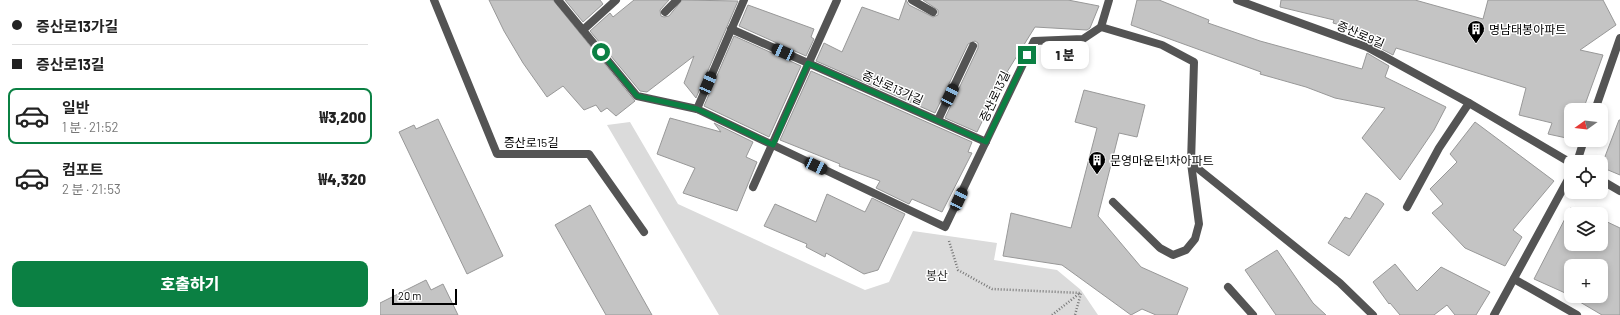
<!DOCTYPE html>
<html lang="ko">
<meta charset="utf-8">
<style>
:root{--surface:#fff;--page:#f6f6f6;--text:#222;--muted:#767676;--line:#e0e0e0;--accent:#0b8043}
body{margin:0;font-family:Barlow,"Noto Sans KR",sans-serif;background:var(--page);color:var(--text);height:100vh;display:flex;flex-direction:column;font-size:15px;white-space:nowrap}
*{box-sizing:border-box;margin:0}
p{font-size:13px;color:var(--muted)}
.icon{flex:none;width:22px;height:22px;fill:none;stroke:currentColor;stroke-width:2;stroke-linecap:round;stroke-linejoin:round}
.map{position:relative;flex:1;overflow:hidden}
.side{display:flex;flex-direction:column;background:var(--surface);width:380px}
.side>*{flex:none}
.top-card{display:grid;align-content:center;height:88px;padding:0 12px;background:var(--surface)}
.needle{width:26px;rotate:255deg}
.tools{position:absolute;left:1184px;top:103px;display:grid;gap:8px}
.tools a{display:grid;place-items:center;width:44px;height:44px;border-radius:8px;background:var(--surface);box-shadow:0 2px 6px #0003;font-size:20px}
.scale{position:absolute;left:12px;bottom:10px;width:65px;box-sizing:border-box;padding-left:4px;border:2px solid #000;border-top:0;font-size:11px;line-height:14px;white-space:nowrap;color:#000;-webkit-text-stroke:3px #fff;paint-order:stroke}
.end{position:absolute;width:18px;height:18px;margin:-9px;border:5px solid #0b8043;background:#fff;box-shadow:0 0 0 2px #fff}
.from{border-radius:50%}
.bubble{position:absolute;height:28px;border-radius:8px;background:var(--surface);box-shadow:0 2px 6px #0003;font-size:13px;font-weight:800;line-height:28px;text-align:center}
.car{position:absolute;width:12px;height:24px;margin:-12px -6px;border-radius:5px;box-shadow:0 0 3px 1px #0007;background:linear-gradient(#222 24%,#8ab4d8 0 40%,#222 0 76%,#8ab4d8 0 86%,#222 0)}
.top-card b{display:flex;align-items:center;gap:14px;height:38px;font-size:15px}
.top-card b+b{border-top:1px solid var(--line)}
.top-card i{width:10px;height:10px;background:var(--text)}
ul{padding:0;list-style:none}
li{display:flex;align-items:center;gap:12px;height:56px;margin:0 8px 6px;padding:0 4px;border:2px solid transparent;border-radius:8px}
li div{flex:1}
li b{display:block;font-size:15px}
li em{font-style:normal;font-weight:800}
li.on{border-color:var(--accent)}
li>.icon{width:36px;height:36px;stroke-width:1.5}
.primary-button{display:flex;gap:8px;margin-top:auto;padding:8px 12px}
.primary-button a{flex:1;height:46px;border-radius:8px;background:var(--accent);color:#fff;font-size:16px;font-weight:800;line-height:46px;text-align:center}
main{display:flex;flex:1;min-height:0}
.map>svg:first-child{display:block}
.green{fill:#dbdbdb}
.building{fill:#c4c4c4;stroke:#989898;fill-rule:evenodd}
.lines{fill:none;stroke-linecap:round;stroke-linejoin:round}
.path{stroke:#767676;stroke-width:2.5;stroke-dasharray:1 2;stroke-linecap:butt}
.service{stroke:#545454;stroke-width:8}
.minor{stroke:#545454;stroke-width:8}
.route{stroke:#0b8043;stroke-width:5}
.labels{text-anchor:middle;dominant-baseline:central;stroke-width:3;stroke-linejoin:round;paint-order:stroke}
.poi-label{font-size:12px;fill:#000;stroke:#fff;text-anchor:start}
.street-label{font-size:12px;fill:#000;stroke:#fff}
.park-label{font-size:12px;fill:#323232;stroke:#fff}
</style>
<main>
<section class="side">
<div class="top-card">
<b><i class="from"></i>증산로13가길</b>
<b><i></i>증산로13길</b>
</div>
<ul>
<li class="on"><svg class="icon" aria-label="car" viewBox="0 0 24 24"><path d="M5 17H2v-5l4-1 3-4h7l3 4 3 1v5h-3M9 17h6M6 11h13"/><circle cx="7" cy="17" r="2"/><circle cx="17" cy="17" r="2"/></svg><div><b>일반</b><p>1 분 · 21:52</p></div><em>₩3,200</em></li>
<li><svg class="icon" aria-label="car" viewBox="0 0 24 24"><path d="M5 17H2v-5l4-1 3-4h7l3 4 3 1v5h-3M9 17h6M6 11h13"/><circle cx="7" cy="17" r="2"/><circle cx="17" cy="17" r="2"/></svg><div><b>컴포트</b><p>2 분 · 21:53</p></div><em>₩4,320</em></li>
</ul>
<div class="primary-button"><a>호출하기</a></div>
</section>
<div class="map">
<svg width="1240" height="315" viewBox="0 0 1240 315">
<rect width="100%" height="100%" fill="#fff"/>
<polygon class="green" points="250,122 298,204 485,290 509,282 533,231 617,243 614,260 677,270 701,290 718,315 339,315 227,125"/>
<g class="building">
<polygon points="109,0 173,0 255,101 236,116 227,108 221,112 216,105 204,110 183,86 167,97 143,63 124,31"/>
<polygon points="185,0 220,0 223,4 203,22"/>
<polygon points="254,0 289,0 280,10 281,16 284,17 289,16 302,0 358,1 316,98 304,83 314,56 267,92 260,91 210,31 230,13 233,17"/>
<polygon points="526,0 529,5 553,17 558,15 558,10 543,0 688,0 719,6 710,28 707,30 655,27 627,72 629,73 614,97 597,132 565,118 598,48 598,43 595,41 588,44 555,113 436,61 444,43 462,52 482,7 519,20"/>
<polygon points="757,0 779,0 829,20 828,23 880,41 982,69 987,53 1009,66 1005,77 1066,107 1054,130 1020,180 982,138 1005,108 955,98 926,87 880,74 881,72 751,25"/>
<polygon points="901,0 1035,0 1103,19 1108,0 1223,0 1236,25 1200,50 1223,55 1203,110 1191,110 1191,139 1168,134 1172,123 1139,115 1146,88 1016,48 1013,55 990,43 993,35 953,23 954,20 900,7"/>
<polygon points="368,5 434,29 431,37 434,39 426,56 359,26"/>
<polygon points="354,36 421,66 389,137 324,106"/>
<polygon points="431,71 592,142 588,152 592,153 562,212 532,199 529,204 496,188 500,181 459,166 460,164 400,140"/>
<polygon points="704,90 765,105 757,137 739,133 718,216 761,267 808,288 797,315 776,315 762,309 751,315 682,265 623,256 631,213 691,228 717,128 695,122"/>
<polygon points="290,118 341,132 334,123 373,142 366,157 377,162 357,211 303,193 315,168 277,154"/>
<polygon points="58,119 123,256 87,274 19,132 34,125 36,129"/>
<polygon points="1239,120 1240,120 1240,175 1221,167"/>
<polygon points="1095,122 1174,181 1133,230 1142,237 1125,266 1085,248 1052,213 1063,204 1050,189 1077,162 1070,154"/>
<polygon points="986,193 998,199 1004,204 969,256 948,243 965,217 970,219"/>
<polygon points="447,194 485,212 492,198 525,214 498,270 484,274 446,253 445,257 426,247 427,244 384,226 395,204 436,222"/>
<polygon points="210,205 272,315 226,315 175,225"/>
<path d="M1191,207V244H1221V219L1240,228V315H1222L1183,292L1154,279ZM1191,266H1221V296H1191Z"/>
<polygon points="897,250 933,303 946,315 896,315 865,270"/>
<polygon points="1015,264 1037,291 1061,267 1110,292 1096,315 1075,315 1067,305 1054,315 1020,315 1010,303 1009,304 993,282"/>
<polygon points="46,280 51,290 63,284 78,315 0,315 0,303"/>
</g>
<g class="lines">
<g class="path">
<polyline points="569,241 578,270 612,289 701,293 695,315"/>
<polyline points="672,315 700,293"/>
</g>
<g class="service">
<polyline points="54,0 117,154 209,154 264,232"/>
<polyline points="532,0 553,12"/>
<polyline points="721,27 782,45 814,62 811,163 819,224 815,239 806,250 793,255 780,248 733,202"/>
<polyline points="558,120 593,46"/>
<polyline points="1027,207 1059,148 1089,103"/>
<polyline points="848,287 873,315"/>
</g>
<g class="minor">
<polyline points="178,0 257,96 317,109 565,227 654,41 703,39 721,27 729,0"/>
<polyline points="857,0 987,47 1089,103 1191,163"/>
<polyline points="285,12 297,0"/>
<polyline points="351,29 606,142"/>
<polyline points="203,30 236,0"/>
<polyline points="317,109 364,0"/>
<polyline points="1215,110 1240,38"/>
<polyline points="1197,162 1204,140"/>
<polyline points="811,163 960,283 993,315"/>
<polyline points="1221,180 1240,191"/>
<polyline points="373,187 457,0"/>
<polyline points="1134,279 1197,315"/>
<polyline points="1114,315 1191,174"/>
</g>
</g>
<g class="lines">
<polyline class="route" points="221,52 257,96 317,109 393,145 428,63 606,142 647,55"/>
</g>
<defs>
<symbol id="building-pin" viewBox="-11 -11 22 30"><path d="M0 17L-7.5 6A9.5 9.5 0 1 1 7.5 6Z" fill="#000" stroke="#fff"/><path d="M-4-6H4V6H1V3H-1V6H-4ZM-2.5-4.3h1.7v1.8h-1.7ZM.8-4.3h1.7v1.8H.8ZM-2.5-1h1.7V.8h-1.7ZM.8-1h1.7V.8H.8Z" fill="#fff"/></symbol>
</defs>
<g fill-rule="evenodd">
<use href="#building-pin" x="1086" y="19" width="20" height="27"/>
<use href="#building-pin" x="707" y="150" width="20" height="27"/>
</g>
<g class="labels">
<g class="poi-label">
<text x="1109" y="29">명남태봉아파트</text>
<text x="730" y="160">문영마운틴1차아파트</text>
</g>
<g class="street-label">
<text transform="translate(981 34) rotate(23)">증산로9길</text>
<text transform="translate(513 87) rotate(24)">증산로13가길</text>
<text transform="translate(614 96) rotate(-65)">증산로13길</text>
<text x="151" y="142">증산로15길</text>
</g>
<g class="park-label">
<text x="557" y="275">봉산</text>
</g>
</g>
</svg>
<div class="tools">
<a><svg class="needle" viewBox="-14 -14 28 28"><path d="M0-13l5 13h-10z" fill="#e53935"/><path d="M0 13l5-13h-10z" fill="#767676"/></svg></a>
<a><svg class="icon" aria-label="locate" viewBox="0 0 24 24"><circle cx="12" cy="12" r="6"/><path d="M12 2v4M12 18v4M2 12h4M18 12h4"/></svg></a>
<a><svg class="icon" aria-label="layers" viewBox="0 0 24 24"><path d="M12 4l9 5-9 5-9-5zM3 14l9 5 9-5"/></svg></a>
<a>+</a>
</div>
<div class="scale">20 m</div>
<i class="end from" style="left:221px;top:52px"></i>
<i class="end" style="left:647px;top:55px"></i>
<div class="bubble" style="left:661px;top:41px;width:48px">1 분</div>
<i class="car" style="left:403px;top:52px;rotate:294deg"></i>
<i class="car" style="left:328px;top:83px;rotate:23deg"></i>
<i class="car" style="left:570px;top:95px;rotate:26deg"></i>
<i class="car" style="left:436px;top:166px;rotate:115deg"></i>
<i class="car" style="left:579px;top:199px;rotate:25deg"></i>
</div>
</main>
